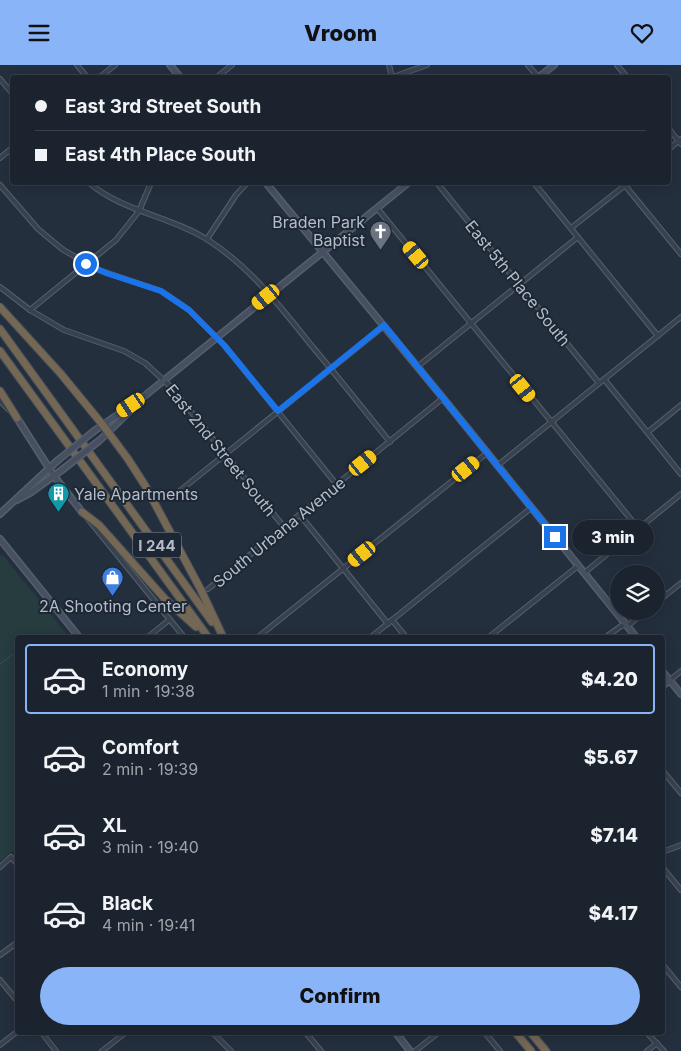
<!DOCTYPE html>
<meta charset="utf-8">
<style>
:root{--surface:#1b232e;--page:#242b36;--text:#f1f3f6;--muted:#a0a4aa;--line:#39404a;--accent:#8ab4f8}
body{margin:0;font-family:Inter,sans-serif;background:var(--page);color:var(--text);height:100vh;display:flex;flex-direction:column;font-size:19px;white-space:nowrap}
*{box-sizing:border-box;margin:0}
p{font-size:16px;color:var(--muted)}
.icon{flex:none;width:28px;height:28px;fill:none;stroke:currentColor;stroke-width:2;stroke-linecap:round;stroke-linejoin:round}
.map{position:relative;flex:1;overflow:hidden}
.sheet{position:absolute;left:15px;top:570px;width:650px;height:400px;display:flex;flex-direction:column;background:var(--surface);border-radius:5px;box-shadow:0 2px 12px #0003,0 0 0 1px var(--line)}
.sheet>*{flex:none}
.top-card{position:absolute;left:10px;top:10px;width:661px;height:110px;border-radius:5px;box-shadow:0 2px 12px #0003,0 0 0 1px var(--line);display:grid;align-content:center;height:110px;padding:0 25px;background:var(--surface)}
.fabs{position:absolute;left:610px;top:500px;display:grid;gap:10px}
.fabs a{display:grid;place-items:center;width:55px;height:55px;border-radius:50%;background:var(--surface);box-shadow:0 2px 12px #0003,0 0 0 1px var(--line);font-size:25px}
.end{position:absolute;width:22px;height:22px;margin:-11px;border:6px solid #1a73e8;background:#fff;box-shadow:0 0 0 2px #fff}
.from{border-radius:50%}
.bubble{position:absolute;height:35px;border-radius:18px;background:var(--surface);box-shadow:0 2px 12px #0003,0 0 0 1px var(--line);font-size:16px;font-weight:800;line-height:35px;text-align:center}
.car{position:absolute;width:15px;height:30px;margin:-15px -8px;border-radius:6px;box-shadow:0 0 4px 1px #0007;background:linear-gradient(#f5c518 24%,#345 0 40%,#f5c518 0 76%,#345 0 86%,#f5c518 0)}
.top-card b{display:flex;align-items:center;gap:18px;height:48px;font-size:19px}
.top-card b+b{border-top:1px solid var(--line)}
.top-card i{width:12px;height:12px;background:var(--text)}
ul{padding:9px 0 0;list-style:none}
li{display:flex;align-items:center;gap:15px;height:70px;margin:0 10px 8px;padding:0 15px;border:2px solid transparent;border-radius:5px}
li div{flex:1}
li b{display:block;font-size:19px}
li em{font-style:normal;font-weight:800}
li.on{border-color:var(--accent)}
li>.icon{width:45px;height:45px;stroke-width:1.5}
.primary-button{display:flex;gap:10px;margin-top:auto;padding:10px 25px}
.primary-button a{flex:1;height:58px;border-radius:30px;background:var(--accent);color:#111;font-size:20px;font-weight:800;line-height:58px;text-align:center}
header{display:flex;justify-content:space-between;align-items:center;height:65px;padding:0 25px;background:var(--accent);color:#111;font-size:22px;font-weight:800}
.map>svg:first-child{display:block}
.green{fill:#263c3f}
.lines{fill:none;stroke-linecap:round;stroke-linejoin:round}
.stream{stroke:#394c67;stroke-width:1}
.street-casing{stroke:#565f6c;stroke-width:6}
.secondary-casing{stroke:#565f6c;stroke-width:8}
.highway-casing{stroke:#434c59;stroke-width:9}
.street{stroke:#38414e;stroke-width:4}
.secondary{stroke:#465061;stroke-width:5}
.highway{stroke:#746855;stroke-width:7}
.secondary-bridge-casing{stroke:#565f6c;stroke-width:8;stroke-linecap:butt}
.secondary-bridge{stroke:#465061;stroke-width:5}
.route{stroke:#1a73e8;stroke-width:6}
.labels{text-anchor:middle;dominant-baseline:central;stroke-width:4;stroke-linejoin:round;paint-order:stroke}
.shield{fill:#1d2633;stroke:#878f9c;stroke-width:1}
.shield-label{font-size:15px;font-weight:bold;fill:#b4bcc9}
.poi-label{font-size:16px;fill:#b4bcc9;stroke:#1d2633;text-anchor:end}
.street-label{font-size:16px;fill:#b4bcc9;stroke:#1d2633}
</style>
<header><svg class="icon" aria-label="menu" viewBox="0 0 24 24"><path d="M4 6h16M4 12h16M4 18h16"/></svg>Vroom<svg class="icon" aria-label="heart" viewBox="0 0 24 24"><path d="M12 20l-8-8c-3-5 5-10 8-4 3-6 11-1 8 4z"/></svg></header>
<div class="map">
<svg width="681" height="986" viewBox="0 0 681 986">
<rect width="100%" height="100%" fill="#242f3e"/>
<polygon class="green" points="0,490 5,493 69,572 18,572 17,791 13,786 0,796"/>
<g class="lines">
<polyline class="stream" points="0,599 12,590"/>
<defs>
<g id="street">
<polyline points="77,0 87,12"/>
<polyline points="389,0 392,12"/>
<polyline points="528,0 538,12"/>
<polyline points="617,0 627,12"/>
<polyline points="100,12 115,0"/>
<polyline points="217,12 232,0"/>
<polyline points="393,12 427,0"/>
<polyline points="0,14 12,28"/>
<polyline points="669,64 681,79"/>
<polyline points="669,84 681,74"/>
<polyline points="0,93 12,83"/>
<path d="M89,118C124,147 170,151 208,175C250,202 280,241 311,280C338,312 364,345 390,377"/>
<polyline points="437,118 599,318"/>
<polyline points="534,118 658,271"/>
<polyline points="623,118 681,189"/>
<polyline points="0,120 38,164 62,184 96,204 161,226 189,245 224,280 337,420"/>
<polyline points="377,143 638,463"/>
<polyline points="571,163 628,118"/>
<polyline points="207,174 236,130 247,118"/>
<polyline points="0,222 30,245 64,265 124,286 145,298 171,322 284,462"/>
<polyline points="30,245 116,175 139,146 151,118"/>
<polyline points="417,302 578,172"/>
<polyline points="604,314 681,409"/>
<polyline points="0,336 9,345"/>
<polyline points="648,367 681,340"/>
<polyline points="497,401 681,252"/>
<polyline points="171,433 384,261"/>
<polyline points="300,450 388,559"/>
<polyline points="88,454 184,572"/>
<polyline points="584,508 681,429"/>
<polyline points="208,524 443,333"/>
<polyline points="656,538 681,518"/>
<polyline points="392,555 406,572"/>
<polyline points="148,572 169,555"/>
<polyline points="258,572 487,388"/>
<polyline points="371,572 531,443"/>
<polyline points="489,572 578,501"/>
<polyline points="606,572 621,561 630,559 646,546"/>
<polyline points="670,615 681,606"/>
<polyline points="662,705 681,728"/>
<polyline points="662,787 681,780"/>
<polyline points="0,802 11,792 18,800"/>
<polyline points="662,802 681,825"/>
<polyline points="0,890 18,877"/>
<polyline points="662,899 681,922"/>
<polyline points="0,915 18,937"/>
<polyline points="42,968 56,986"/>
<polyline points="213,968 231,986"/>
<polyline points="306,968 321,986"/>
<polyline points="485,968 500,986"/>
<polyline points="647,968 664,986"/>
<polyline points="0,980 18,966"/>
<polyline points="102,986 125,968"/>
<polyline points="415,986 438,968"/>
<polyline points="647,986 657,978"/>
</g>
<g id="secondary">
<polyline points="170,0 180,12"/>
<polyline points="539,12 554,0"/>
<polyline points="266,118 443,333 636,572"/>
<polyline points="17,353 54,411 82,447"/>
<polyline points="94,366 142,333 408,118"/>
<polyline points="100,375 137,339"/>
<polyline points="17,435 30,428 62,405"/>
<polyline points="0,449 57,396"/>
<polyline points="0,474 79,572"/>
<polyline points="662,606 681,629"/>
<polyline points="662,621 670,615"/>
<polyline points="396,968 410,986"/>
</g>
<g id="highway">
<polyline points="0,242 61,309 102,359 128,394 146,422 201,525 223,572"/>
<polyline points="0,264 212,557"/>
<polyline points="0,286 208,572"/>
<polyline points="0,326 17,353"/>
<polyline points="82,447 99,460 165,534 196,562"/>
<polyline points="516,968 531,986"/>
<polyline points="531,968 546,986"/>
</g>
</defs>
<use href="#street" class="street-casing"/>
<use href="#secondary" class="secondary-casing"/>
<use href="#highway" class="highway-casing"/>
<use href="#street" class="street"/>
<use href="#secondary" class="secondary"/>
<use href="#highway" class="highway"/>
<defs>
<g id="secondary-bridge">
<polyline points="57,396 94,366"/>
<polyline points="62,405 100,375"/>
</g>
</defs>
<use href="#secondary-bridge" class="secondary-bridge-casing"/>
<use href="#secondary-bridge" class="secondary-bridge"/>
</g>
<g class="lines">
<polyline class="route" points="86,199 106,208 161,226 189,245 224,280 278,346 384,260 555,472"/>
</g>
<defs>
<symbol id="church-pin" viewBox="-11 -11 22 30"><path d="M0 17L-7.5 6A9.5 9.5 0 1 1 7.5 6Z" fill="#6b7280" stroke="#1d2633"/><path d="M-1.2-6h2.4v3.5h3.3v2.4h-3.3V6h-2.4V-.1h-3.3v-2.4h3.3Z" fill="#fff"/></symbol>
<symbol id="building-pin" viewBox="-11 -11 22 30"><path d="M0 17L-7.5 6A9.5 9.5 0 1 1 7.5 6Z" fill="#0f9aa8" stroke="#1d2633"/><path d="M-4-6H4V6H1V3H-1V6H-4ZM-2.5-4.3h1.7v1.8h-1.7ZM.8-4.3h1.7v1.8H.8ZM-2.5-1h1.7V.8h-1.7ZM.8-1h1.7V.8H.8Z" fill="#fff"/></symbol>
<symbol id="shop-pin" viewBox="-11 -11 22 30"><path d="M0 17L-7.5 6A9.5 9.5 0 1 1 7.5 6Z" fill="#3f7fe0" stroke="#1d2633"/><path d="M-5-2.5h2.3a2.7 3.5 0 0 1 5.4 0H5L5.5 6h-11ZM-1.5-2.5h3a1.5 2.3 0 0 0-3 0Z" fill="#fff"/></symbol>
</defs>
<g fill-rule="evenodd">
<use href="#church-pin" x="368" y="154" width="25" height="34"/>
<use href="#building-pin" x="46" y="416" width="25" height="34"/>
<use href="#shop-pin" x="100" y="500" width="25" height="34"/>
</g>
<g class="labels">
<rect class="shield" x="133" y="467.5" width="48" height="25" rx="4"/>
<g class="shield-label">
<text x="157" y="480">I 244</text>
</g>
<g class="poi-label">
<text x="365" y="157">Braden Park<tspan x="365" dy="18">Baptist</tspan></text>
<text x="74" y="429" text-anchor="start">Yale Apartments</text>
<text x="113" y="541" text-anchor="middle">2A Shooting Center</text>
</g>
<g class="street-label">
<text transform="translate(518 218) rotate(51)">East 5th Place South</text>
<text transform="translate(221 385) rotate(51)">East 2nd Street South</text>
<text transform="translate(279 467) rotate(-39)">South Urbana Avenue</text>
</g>
</g>
</svg>
<div class="fabs">
<a><svg class="icon" aria-label="layers" viewBox="0 0 24 24"><path d="M12 4l9 5-9 5-9-5zM3 14l9 5 9-5"/></svg></a>
</div>
<i class="end from" style="left:86px;top:199px"></i>
<i class="end" style="left:555px;top:472px"></i>
<div class="bubble" style="left:572px;top:455px;width:82px">3 min</div>
<i class="car" style="left:416px;top:190px;rotate:320deg"></i>
<i class="car" style="left:266px;top:232px;rotate:231deg"></i>
<i class="car" style="left:523px;top:323px;rotate:141deg"></i>
<i class="car" style="left:131px;top:340px;rotate:236deg"></i>
<i class="car" style="left:363px;top:398px;rotate:51deg"></i>
<i class="car" style="left:466px;top:404px;rotate:51deg"></i>
<i class="car" style="left:362px;top:489px;rotate:231deg"></i>
<div class="top-card">
<b><i class="from"></i>East 3rd Street South</b>
<b><i></i>East 4th Place South</b>
</div>
<section class="sheet">
<ul>
<li class="on"><svg class="icon" aria-label="car" viewBox="0 0 24 24"><path d="M5 17H2v-5l4-1 3-4h7l3 4 3 1v5h-3M9 17h6M6 11h13"/><circle cx="7" cy="17" r="2"/><circle cx="17" cy="17" r="2"/></svg><div><b>Economy</b><p>1 min · 19:38</p></div><em>$4.20</em></li>
<li><svg class="icon" aria-label="car" viewBox="0 0 24 24"><path d="M5 17H2v-5l4-1 3-4h7l3 4 3 1v5h-3M9 17h6M6 11h13"/><circle cx="7" cy="17" r="2"/><circle cx="17" cy="17" r="2"/></svg><div><b>Comfort</b><p>2 min · 19:39</p></div><em>$5.67</em></li>
<li><svg class="icon" aria-label="car" viewBox="0 0 24 24"><path d="M5 17H2v-5l4-1 3-4h7l3 4 3 1v5h-3M9 17h6M6 11h13"/><circle cx="7" cy="17" r="2"/><circle cx="17" cy="17" r="2"/></svg><div><b>XL</b><p>3 min · 19:40</p></div><em>$7.14</em></li>
<li><svg class="icon" aria-label="car" viewBox="0 0 24 24"><path d="M5 17H2v-5l4-1 3-4h7l3 4 3 1v5h-3M9 17h6M6 11h13"/><circle cx="7" cy="17" r="2"/><circle cx="17" cy="17" r="2"/></svg><div><b>Black</b><p>4 min · 19:41</p></div><em>$4.17</em></li>
</ul>
<div class="primary-button"><a>Confirm</a></div>
</section>
</div>
